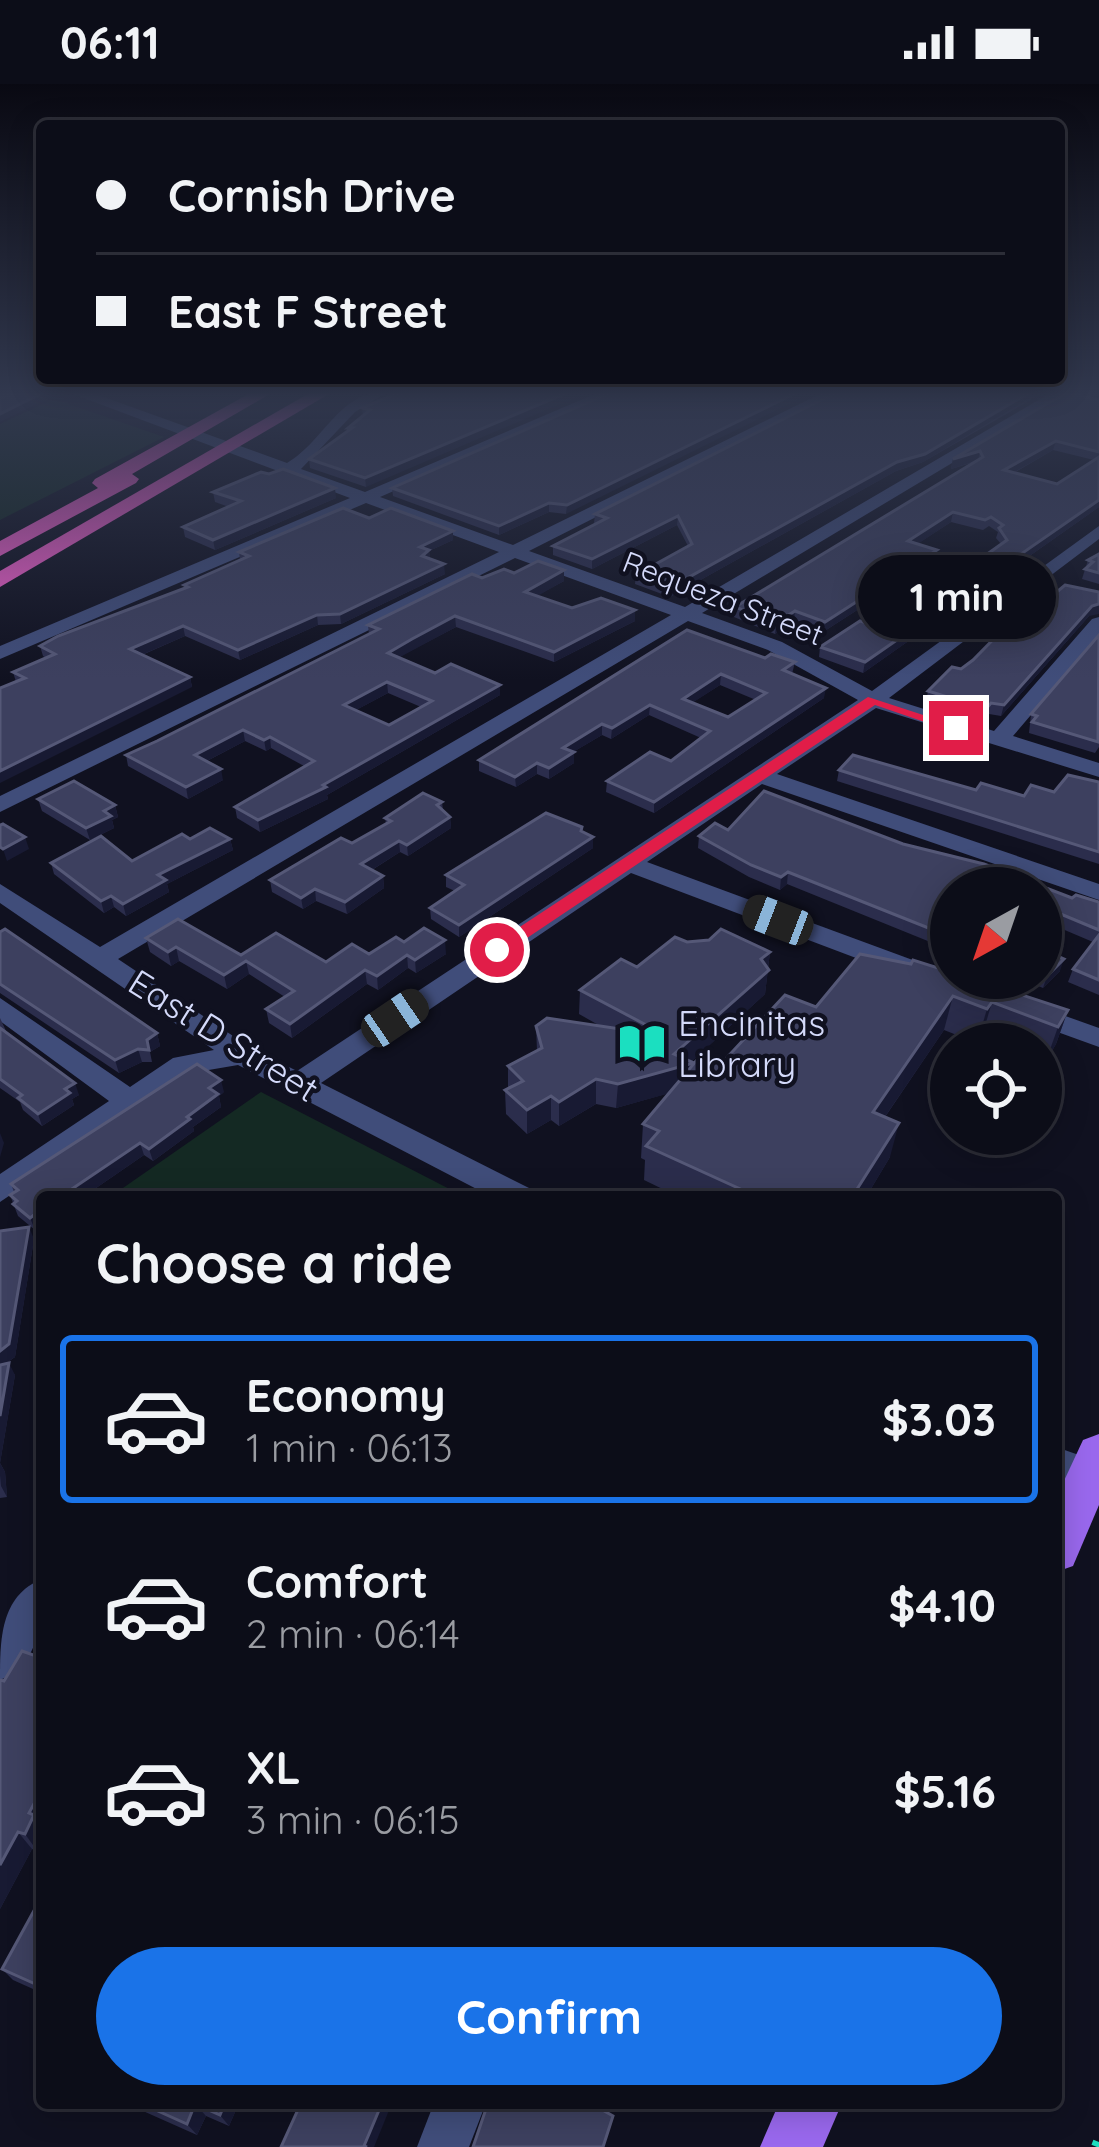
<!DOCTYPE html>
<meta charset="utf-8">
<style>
:root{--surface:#0c0d18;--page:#1a1b25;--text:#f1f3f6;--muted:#9a9ca2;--line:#2c2d37;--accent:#1a73e8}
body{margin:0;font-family:Quicksand,sans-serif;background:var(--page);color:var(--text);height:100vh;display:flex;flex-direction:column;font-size:45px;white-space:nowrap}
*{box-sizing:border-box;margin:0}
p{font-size:39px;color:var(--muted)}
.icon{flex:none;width:66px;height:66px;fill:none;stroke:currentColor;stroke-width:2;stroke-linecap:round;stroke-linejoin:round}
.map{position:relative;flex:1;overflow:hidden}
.drawer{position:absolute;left:36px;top:1107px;width:1026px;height:918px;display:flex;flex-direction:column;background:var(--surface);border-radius:12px;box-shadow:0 6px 30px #0003,0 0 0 3px var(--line)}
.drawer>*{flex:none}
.hud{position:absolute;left:36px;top:36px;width:1029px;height:264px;border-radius:12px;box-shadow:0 6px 30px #0003,0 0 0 3px var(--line);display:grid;align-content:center;height:264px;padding:0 60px;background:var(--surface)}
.needle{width:78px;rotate:220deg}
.fabs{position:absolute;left:930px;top:783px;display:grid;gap:24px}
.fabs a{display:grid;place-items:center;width:132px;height:132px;border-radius:50%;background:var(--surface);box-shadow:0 6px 30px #0003,0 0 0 3px var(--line);font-size:60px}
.end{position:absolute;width:54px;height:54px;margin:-27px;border:15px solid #e11d48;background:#fff;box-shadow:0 0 0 6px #fff}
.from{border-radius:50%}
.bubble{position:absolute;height:84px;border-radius:42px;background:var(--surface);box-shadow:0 6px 30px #0003,0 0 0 3px var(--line);font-size:39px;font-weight:800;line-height:84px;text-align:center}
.car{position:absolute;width:36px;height:72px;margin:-36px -18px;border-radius:15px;box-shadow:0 0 9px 3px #0007;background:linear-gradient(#222 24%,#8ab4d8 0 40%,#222 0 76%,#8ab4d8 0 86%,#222 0)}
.hud b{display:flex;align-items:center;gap:42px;height:114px;font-size:45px}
.hud b+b{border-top:3px solid var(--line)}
.hud i{width:30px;height:30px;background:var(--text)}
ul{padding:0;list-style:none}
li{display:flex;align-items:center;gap:36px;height:168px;margin:0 24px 18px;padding:0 36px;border:6px solid transparent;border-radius:12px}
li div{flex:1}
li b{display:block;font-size:45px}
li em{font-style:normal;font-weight:800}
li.active{border-color:var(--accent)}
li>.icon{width:108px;height:108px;stroke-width:1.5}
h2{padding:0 60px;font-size:54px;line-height:144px}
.button{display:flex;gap:24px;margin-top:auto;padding:24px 60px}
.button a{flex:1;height:138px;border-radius:72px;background:var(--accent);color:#fff;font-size:48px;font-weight:800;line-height:138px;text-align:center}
.status{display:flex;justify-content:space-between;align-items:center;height:84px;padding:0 60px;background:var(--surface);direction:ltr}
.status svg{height:33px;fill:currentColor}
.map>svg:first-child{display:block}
.green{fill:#142923}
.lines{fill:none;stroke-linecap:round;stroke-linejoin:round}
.minor{fill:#404d7a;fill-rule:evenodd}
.major{fill:#9968ed;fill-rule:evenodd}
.highway{fill:#ec5dc7;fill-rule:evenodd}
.rail{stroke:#1bdfc0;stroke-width:12;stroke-dasharray:27 22;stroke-linecap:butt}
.wall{fill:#2b2d4c;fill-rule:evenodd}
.shaded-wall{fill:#181a33}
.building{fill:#3d405f;stroke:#555877;stroke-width:3;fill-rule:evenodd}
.route{fill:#e11d48}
.labels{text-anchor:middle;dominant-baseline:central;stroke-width:9;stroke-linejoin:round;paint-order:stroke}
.far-street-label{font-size:30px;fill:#d4dafa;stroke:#101120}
.poi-label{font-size:36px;fill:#d4dafa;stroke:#101120;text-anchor:start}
.street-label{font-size:36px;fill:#d4dafa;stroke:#101120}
</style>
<div class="status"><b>06:11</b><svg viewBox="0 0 49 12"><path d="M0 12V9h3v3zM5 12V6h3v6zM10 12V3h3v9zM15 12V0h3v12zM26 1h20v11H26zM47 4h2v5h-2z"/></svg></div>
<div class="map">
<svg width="1099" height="2063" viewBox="0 0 1099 2063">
<rect width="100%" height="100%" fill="#101120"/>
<g class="green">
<polygon points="54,315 164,353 0,436 0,340"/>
<polygon points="261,1008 465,1113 110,1113"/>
</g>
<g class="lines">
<g class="minor">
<polygon points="24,307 22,310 0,318 0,309"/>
<path d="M65,307H87L287,379C326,356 338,307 389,307L355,328L301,385L365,408L602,307H622L380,413L513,461L826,307H845L529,467L685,523L1054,307H1072L702,529L782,558L872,607L1099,442V455L889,614L994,647L1092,535L1099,533V551L1013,652L1099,679V693L876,624L777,690L1099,800V816L762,700L647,778L929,882L932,888L929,894H909L631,789L321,999L531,1105L536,1113H492L238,981L191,989L0,1118V1090L109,1017L0,937V914L130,1003L173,974L214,966L0,819V800L100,863L671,531L515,474L0,728V712L499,468L366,419L0,575V562L350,414ZM688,537L768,566L858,616L297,987L251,964L118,875Z"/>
<polygon points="1026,918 1099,944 1099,963 1016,933 1012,927"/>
<polygon points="1056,1363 1099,1378 1099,1412 1056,1397"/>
<path d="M42,1495C42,1534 42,1578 0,1596C0,1556 0,1512 42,1495Z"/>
<polygon points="434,2019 486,2019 469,2063 417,2063"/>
</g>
<g class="major">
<polygon points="1099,1350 1099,1421 1073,1482 1056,1488 1056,1414 1083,1356"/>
<polygon points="779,2019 842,2019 823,2063 760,2063"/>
</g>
<g class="highway">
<polygon points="254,307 275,307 132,390 139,395 136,399 0,472 0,457 98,404 92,399 95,395"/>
<polygon points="313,307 334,307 0,503 0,487"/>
</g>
<polyline class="rail" points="1097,2063 1099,2058"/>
</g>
<g class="wall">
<polygon points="402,307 366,403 310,384 309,375 348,347 348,344 363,332 362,324"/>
<polygon points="614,307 566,430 549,428 499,451 393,412 392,404"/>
<polygon points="1039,311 923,378 896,387 670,513 635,500 636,491 688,462 677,441 592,485 553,471 553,462 596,440 594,439 595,430"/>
<path d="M1099,316V423L863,589L819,573L820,563L883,544L1001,460L996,454L998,448L989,442L983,446L951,438L917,460L937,466L935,476L823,548L794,537L775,550L734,533L735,523L978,377L951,385L953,375ZM1053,366L1094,376L1057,400L1014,389Z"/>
<polygon points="213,408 336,414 215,466 185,453 183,443 229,423 215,418"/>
<polygon points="369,434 453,447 453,456 429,467 430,475 445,490 341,540 318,541 240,576 185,552 142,571 190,593 192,603 16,598 13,588 46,574 43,572 40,562 184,505 184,501 240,476 239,468"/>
<polygon points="1099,470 1099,500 1082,495 1088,476"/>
<path d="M514,489L564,497L536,512L572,524L635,537L554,578L456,543L412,566L399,573L435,589L500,601V611L327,711L328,715L260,748L237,734L235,723L304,682L271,664L266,667L245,657L207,677L223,696L188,715L128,682L126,671L157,657L369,551L368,541L482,494ZM388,609L421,623L389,641L356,626Z"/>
<polygon points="1058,507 1089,532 1001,632 989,630 983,636 926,618 928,607 961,585"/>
<polygon points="1099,551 1099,663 1095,669 1029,649 1031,630"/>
<path d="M765,574L795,578L792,590L824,614L654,729L606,708L607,697L671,677L701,654L649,631L611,655L602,651L573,668L574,679L549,695L537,690L516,703L479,687V676ZM720,601L756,616L728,633L693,618Z"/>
<polygon points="839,686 1024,712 1054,708 1099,698 1099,780 837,697"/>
<polygon points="764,707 903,760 984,780 1072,814 1076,811 1099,818 1099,911 1068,898 1073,885 1093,858 1041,836 1041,804 951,804 950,866 787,800 780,806 749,793 698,764 699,752 715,739 728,746"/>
<polygon points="38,715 115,721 118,733 112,736 114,744 90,756 42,727"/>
<polygon points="442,718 443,726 450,733 451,744 408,772 400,768 372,786 383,792 384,804 347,830 316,817 303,825 272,808 270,796 352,759 386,740 385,734"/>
<polygon points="581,747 593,753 593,764 459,853 431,835 430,824 455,807 446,803 446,791"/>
<polygon points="190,755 230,755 233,766 167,800 169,808 126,832 114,823 104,829 54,790 51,779 132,777"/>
<polygon points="0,848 157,949 160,962 150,968 152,978 142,978 119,989 0,909"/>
<polygon points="146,854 241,871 326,878 369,870 404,858 446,870 416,889 408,884 378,906 367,900 292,954 269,939 266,925 285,913 249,890 227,905 179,877 171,882 150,868"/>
<polygon points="687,858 770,868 765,910 691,978 694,979 721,980 816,923 860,870 1068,926 1056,960 1046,977 1041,975 1041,960 1002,960 982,952 977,959 944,946 885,1033 890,1073 866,1113 679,1113 644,1096 645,1076 641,1074 643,1040 669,1009 616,1024 596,1020 559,1042 551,1036 527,1050 506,1030 505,1006 508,1005 508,982 537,967 536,942 602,943 579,930 580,906 637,883"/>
<polygon points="1041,865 1060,887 1043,904 1019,894 1041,894"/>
<polygon points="0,934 7,949 79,1011 72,1015 74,1021 42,1042 23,1026 20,1018 0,1004"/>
<polygon points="224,1008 219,1012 221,1023 193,1043 194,1047 153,1077 144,1071 83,1113 42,1113 35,1146 18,1132 10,1111 14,1108 11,1100"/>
<polygon points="0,1147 34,1155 15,1273 5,1280 15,1291 0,1379 5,1388 7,1413 0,1414"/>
<polygon points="42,1574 42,1760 38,1768 32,1765 0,1825 4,1597"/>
<polygon points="42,1812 42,1909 13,1896 2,1885"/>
<polygon points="125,2019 239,2019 229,2042 206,2032 197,2051"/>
</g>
<g class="shaded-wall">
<polygon points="47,307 49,314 0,338 0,330"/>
<polygon points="571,307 590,307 366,403 365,394"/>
<polygon points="800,307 815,307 566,430 567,421"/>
<polygon points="1032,307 1042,307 923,378 896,387 670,513 671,503 897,378"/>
<polygon points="1056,357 1053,366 1002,395 1004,386"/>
<polygon points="980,367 978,376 951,385 953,375"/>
<polygon points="335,404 336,414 215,466 213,456"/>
<polygon points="1099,416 1099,423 863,589 865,578"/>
<polygon points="549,419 549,428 499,451 499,442"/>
<polygon points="953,428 951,438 907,467 908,457"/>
<polygon points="678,432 677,441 592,485 592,475"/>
<polygon points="453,447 453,456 429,467 430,475 423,481 420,463"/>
<polygon points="937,466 935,476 823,548 825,538"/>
<polygon points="444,480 445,490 341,540 340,530"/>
<polygon points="564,486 564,497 525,519 525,508"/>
<polygon points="1099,520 1099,530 1089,532 1001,632 1004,621 1092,522"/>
<polygon points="635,526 635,537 554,578 554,568"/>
<polygon points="795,527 794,537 775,550 776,539"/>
<polygon points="317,531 318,541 240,576 238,566"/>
<polygon points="455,532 456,543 389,579 388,569"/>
<polygon points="183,542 185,552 132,575 130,565"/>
<polygon points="721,590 720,601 683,625 683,615"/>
<polygon points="190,593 192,603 0,699 0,687"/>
<polygon points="387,598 388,609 345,632 344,621"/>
<polygon points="500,601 500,611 327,711 328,715 260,748 258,736"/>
<polygon points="826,604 824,614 654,729 654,718"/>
<polygon points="650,621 649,631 611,655 612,644"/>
<polygon points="602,640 602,651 563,674 563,664"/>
<polygon points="243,646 245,657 197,682 195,671"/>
<polygon points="270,653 271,664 266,667 264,656"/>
<polygon points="574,668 574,679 549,695 549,684"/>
<polygon points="537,679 537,690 516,703 515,693"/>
<polygon points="221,685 223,696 188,715 186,703"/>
<polygon points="115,721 118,733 112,736 114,744 90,756 86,744 104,727"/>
<polygon points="450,733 451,744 408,772 407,761"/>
<polygon points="25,753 29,765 7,777 3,765"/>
<polygon points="593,753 593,764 459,853 459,841"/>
<polygon points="230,755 233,766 167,800 169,808 126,832 123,820 158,791"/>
<polygon points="399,757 400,768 362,792 361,780"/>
<polygon points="788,788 787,800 780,806 781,793"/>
<polygon points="383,792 384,804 347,830 345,818"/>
<polygon points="315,805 316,817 303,825 301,814"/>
<polygon points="111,812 114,823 104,829 101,817"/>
<polygon points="445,856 446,870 416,889 415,876"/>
<polygon points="176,863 179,877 171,882 168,868"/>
<polygon points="770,868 765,910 688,981 694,979 692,1003 616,1024 618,1000 674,970 761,875"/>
<polygon points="407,871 408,884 378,906 377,892"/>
<polygon points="1064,875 1060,887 1043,904 1047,892"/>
<polygon points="246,877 249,890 227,905 224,891"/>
<polygon points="365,886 367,900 292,954 290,940"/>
<polygon points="953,912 944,946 865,1062 873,1028"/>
<polygon points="992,918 982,952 977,959 987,925"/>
<polygon points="1068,926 1056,960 1046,977 1058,943"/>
<polygon points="157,949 160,962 150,968 147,956"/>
<polygon points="138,965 142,978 119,989 115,976"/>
<polygon points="596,995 596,1020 559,1042 559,1018"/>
<polygon points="221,996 224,1008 219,1012 221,1023 193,1043 194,1047 153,1077 149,1065 187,1033 209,1004"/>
<polygon points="75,999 79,1011 72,1015 74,1021 42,1042 38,1030 65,1005"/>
<polygon points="551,1012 551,1036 527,1050 527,1026"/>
<polygon points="899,1039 890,1073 866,1113 852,1113"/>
<polygon points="0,1049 4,1059 0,1073"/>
<polygon points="140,1059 144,1071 83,1113 60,1113"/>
<polygon points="42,1125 42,1141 35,1146 30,1134"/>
<polygon points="29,1143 34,1155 15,1273 0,1283 0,1267"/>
<polygon points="9,1279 15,1291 0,1379 5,1388 7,1413 1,1402 0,1391 0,1332"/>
<polygon points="42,1705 42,1760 38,1768 25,1750 29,1729"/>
<polygon points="18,1748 32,1765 0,1825 0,1781"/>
<polygon points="225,2019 239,2019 229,2042 220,2031"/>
<polygon points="382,2019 392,2019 374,2063 365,2063"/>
<polygon points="195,2020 206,2032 197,2051 187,2040"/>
</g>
<g class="building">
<polygon points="22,307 46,307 0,330 0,314"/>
<polygon points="402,307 571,307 365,394 309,375 352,344 348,344 370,326 362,324"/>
<polygon points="614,307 800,307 567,421 549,419 499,442 392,404"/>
<polygon points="839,307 1032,307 925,370 897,378 671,503 636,491 692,460 678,432 592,475 553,462 607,434 595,430"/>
<polygon points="1067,308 1099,316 1099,368 1056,357 1004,386 1057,400 1099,373 1099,416 865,578 820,563 860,537 883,544 1007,456 999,444 1003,441 991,433 985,436 953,428 908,457 937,466 825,538 795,527 776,539 735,523 983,373 980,367 953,375"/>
<polygon points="283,385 335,404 213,456 183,443 241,417 213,408 261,388 269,390"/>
<polygon points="343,424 369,434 391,424 453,447 420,463 429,466 422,472 444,480 340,530 317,531 238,566 183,542 130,565 190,593 0,687 0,604 25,594 13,588 55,570 40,562 58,552 188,503 184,501 249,472 239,468"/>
<polygon points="1099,470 1099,489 1085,485 1093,478 1088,476"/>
<path d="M538,477L564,486L525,508L572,524L601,514L635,526L554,568L455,532L412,555L388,569L435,589L451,580L500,601L323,701L326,703L258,736L235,723L314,677L270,653L264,656L243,646L195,671L221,685L186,703L126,671L157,657L379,545L368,541L472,490L482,494L504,485L514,489ZM387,598L432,617L389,641L344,621Z"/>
<polygon points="1065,501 1099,508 1099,520 1092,522 1004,621 991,619 986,625 928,607 952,583 961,585 973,576 1019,529 1028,529 1051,505 1058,507"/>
<path d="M687,546L765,574L771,570L795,578L783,586L826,604L654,718L607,697L650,668L671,677L710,647L650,621L612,644L602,640L563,664L574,668L549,684L537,679L515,693L479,676ZM721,590L766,609L728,633L683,615Z"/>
<polygon points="1099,551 1098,658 1032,638 1037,632 1031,630"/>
<polygon points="853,671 976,706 981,699 1024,712 1031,701 1054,708 1068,691 1099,698 1099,768 839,686"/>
<polygon points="74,697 115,721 104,727 111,732 86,744 38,715"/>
<polygon points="764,707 903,760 984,780 1072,814 1076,811 1099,818 1099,846 1044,823 1041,826 1041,804 951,804 951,853 788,788 781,793 751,781 699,752 715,739 728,746"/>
<polygon points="423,709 442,718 437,721 450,733 407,761 399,757 361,780 383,792 345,818 315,805 301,814 270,796 341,754 352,759 391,737 385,734"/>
<polygon points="546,729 582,743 581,747 593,753 459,841 430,824 464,801 446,791"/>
<polygon points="3,740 25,753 3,765 0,763 0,741"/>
<polygon points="210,744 230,755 158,791 166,796 123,820 111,812 101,817 51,779 101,752 132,777 182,750 190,755"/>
<polygon points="178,835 241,871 276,849 326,878 352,860 369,870 396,853 404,858 424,844 445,856 415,876 407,871 377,892 365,886 290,940 266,925 294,907 246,877 224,891 176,863 168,868 146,854"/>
<polygon points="5,845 157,949 147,956 149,966 138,965 115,976 0,900 0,848"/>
<polygon points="721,845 770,868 761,875 769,886 674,970 694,979 618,1000 596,995 559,1018 551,1012 527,1026 505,1006 523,997 508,982 542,964 536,942 547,934 667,952 580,906 621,875 637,883 675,853 687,858 709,856"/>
<polygon points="1099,851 1099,896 1073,885"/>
<polygon points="1041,865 1064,875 1047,892 1041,889"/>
<polygon points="860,870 911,880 913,876 951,888 951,894 970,894 1068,926 1058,943 992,918 987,925 953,912 873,1028 899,1039 852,1113 758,1113 646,1062 659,1047 643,1040 701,971 721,980 785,911 816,923"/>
<polygon points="0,944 75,999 65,1005 70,1009 38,1030 18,1014 22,1011 0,995"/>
<polygon points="197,980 221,996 209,1004 218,1010 187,1033 190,1035 149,1065 140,1059 60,1113 42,1113 42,1125 30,1134 13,1120 17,1117 10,1111 18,1106 11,1100"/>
<polygon points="29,1143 9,1260 0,1267 0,1147"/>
<polygon points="9,1279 0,1332 0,1281"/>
<polygon points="22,1567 42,1574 42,1705 29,1729 34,1731 25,1750 18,1748 0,1781 0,1596 4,1597"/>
<polygon points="42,1812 42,1903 2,1885"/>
<polygon points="140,2019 225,2019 220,2031 195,2020 187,2040"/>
<polygon points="301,2019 382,2019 364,2062 367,2063 281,2063"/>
<polygon points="488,2019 590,2019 613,2032 603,2063 473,2063"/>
</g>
<linearGradient id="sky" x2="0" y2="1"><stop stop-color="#090912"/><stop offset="0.52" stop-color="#31384e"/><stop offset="1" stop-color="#31384e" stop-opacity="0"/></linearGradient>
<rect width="1099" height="596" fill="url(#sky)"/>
<polygon class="route" points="868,613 963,644 951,647 875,621 503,870 491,870 491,862"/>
<defs>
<symbol id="library-bare" viewBox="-9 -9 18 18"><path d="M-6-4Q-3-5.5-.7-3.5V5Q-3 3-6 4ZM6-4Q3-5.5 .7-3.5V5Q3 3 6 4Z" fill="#1bdfc0" stroke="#101120" stroke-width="2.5" paint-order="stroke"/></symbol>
</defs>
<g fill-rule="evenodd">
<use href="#library-bare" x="609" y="926" width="66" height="66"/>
</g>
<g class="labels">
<g class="far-street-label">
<text transform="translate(723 514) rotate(21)">Requeza Street</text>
</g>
<g class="poi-label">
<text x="678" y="938">Encinitas<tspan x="678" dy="41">Library</tspan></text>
</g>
<g class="street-label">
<text transform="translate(224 951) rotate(32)">East D Street</text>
</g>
</g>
</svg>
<div class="fabs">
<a><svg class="needle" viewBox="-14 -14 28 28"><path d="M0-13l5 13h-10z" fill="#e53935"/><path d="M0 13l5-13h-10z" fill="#9a9ca2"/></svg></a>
<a><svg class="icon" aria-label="locate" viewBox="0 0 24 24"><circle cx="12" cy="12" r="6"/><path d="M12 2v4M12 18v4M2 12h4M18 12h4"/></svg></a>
</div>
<i class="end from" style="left:497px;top:866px"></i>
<i class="end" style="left:956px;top:644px"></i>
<div class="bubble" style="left:858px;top:471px;width:198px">1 min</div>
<i class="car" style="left:778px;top:836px;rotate:291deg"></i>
<i class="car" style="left:395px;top:934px;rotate:56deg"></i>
<div class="hud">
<b><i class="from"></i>Cornish Drive</b>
<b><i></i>East F Street</b>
</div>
<section class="drawer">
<h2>Choose a ride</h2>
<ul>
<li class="active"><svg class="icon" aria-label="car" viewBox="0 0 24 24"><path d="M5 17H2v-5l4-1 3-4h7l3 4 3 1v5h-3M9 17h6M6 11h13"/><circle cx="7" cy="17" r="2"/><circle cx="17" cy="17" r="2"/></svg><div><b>Economy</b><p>1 min · 06:13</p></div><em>$3.03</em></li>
<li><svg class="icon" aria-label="car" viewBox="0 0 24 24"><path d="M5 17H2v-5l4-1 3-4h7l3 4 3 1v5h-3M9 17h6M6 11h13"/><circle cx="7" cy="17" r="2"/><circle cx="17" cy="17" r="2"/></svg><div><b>Comfort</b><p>2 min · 06:14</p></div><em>$4.10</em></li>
<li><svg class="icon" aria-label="car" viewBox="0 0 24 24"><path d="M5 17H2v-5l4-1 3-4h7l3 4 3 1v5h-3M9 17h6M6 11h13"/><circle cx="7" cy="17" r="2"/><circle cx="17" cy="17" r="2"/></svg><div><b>XL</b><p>3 min · 06:15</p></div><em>$5.16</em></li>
</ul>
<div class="button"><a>Confirm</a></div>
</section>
</div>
